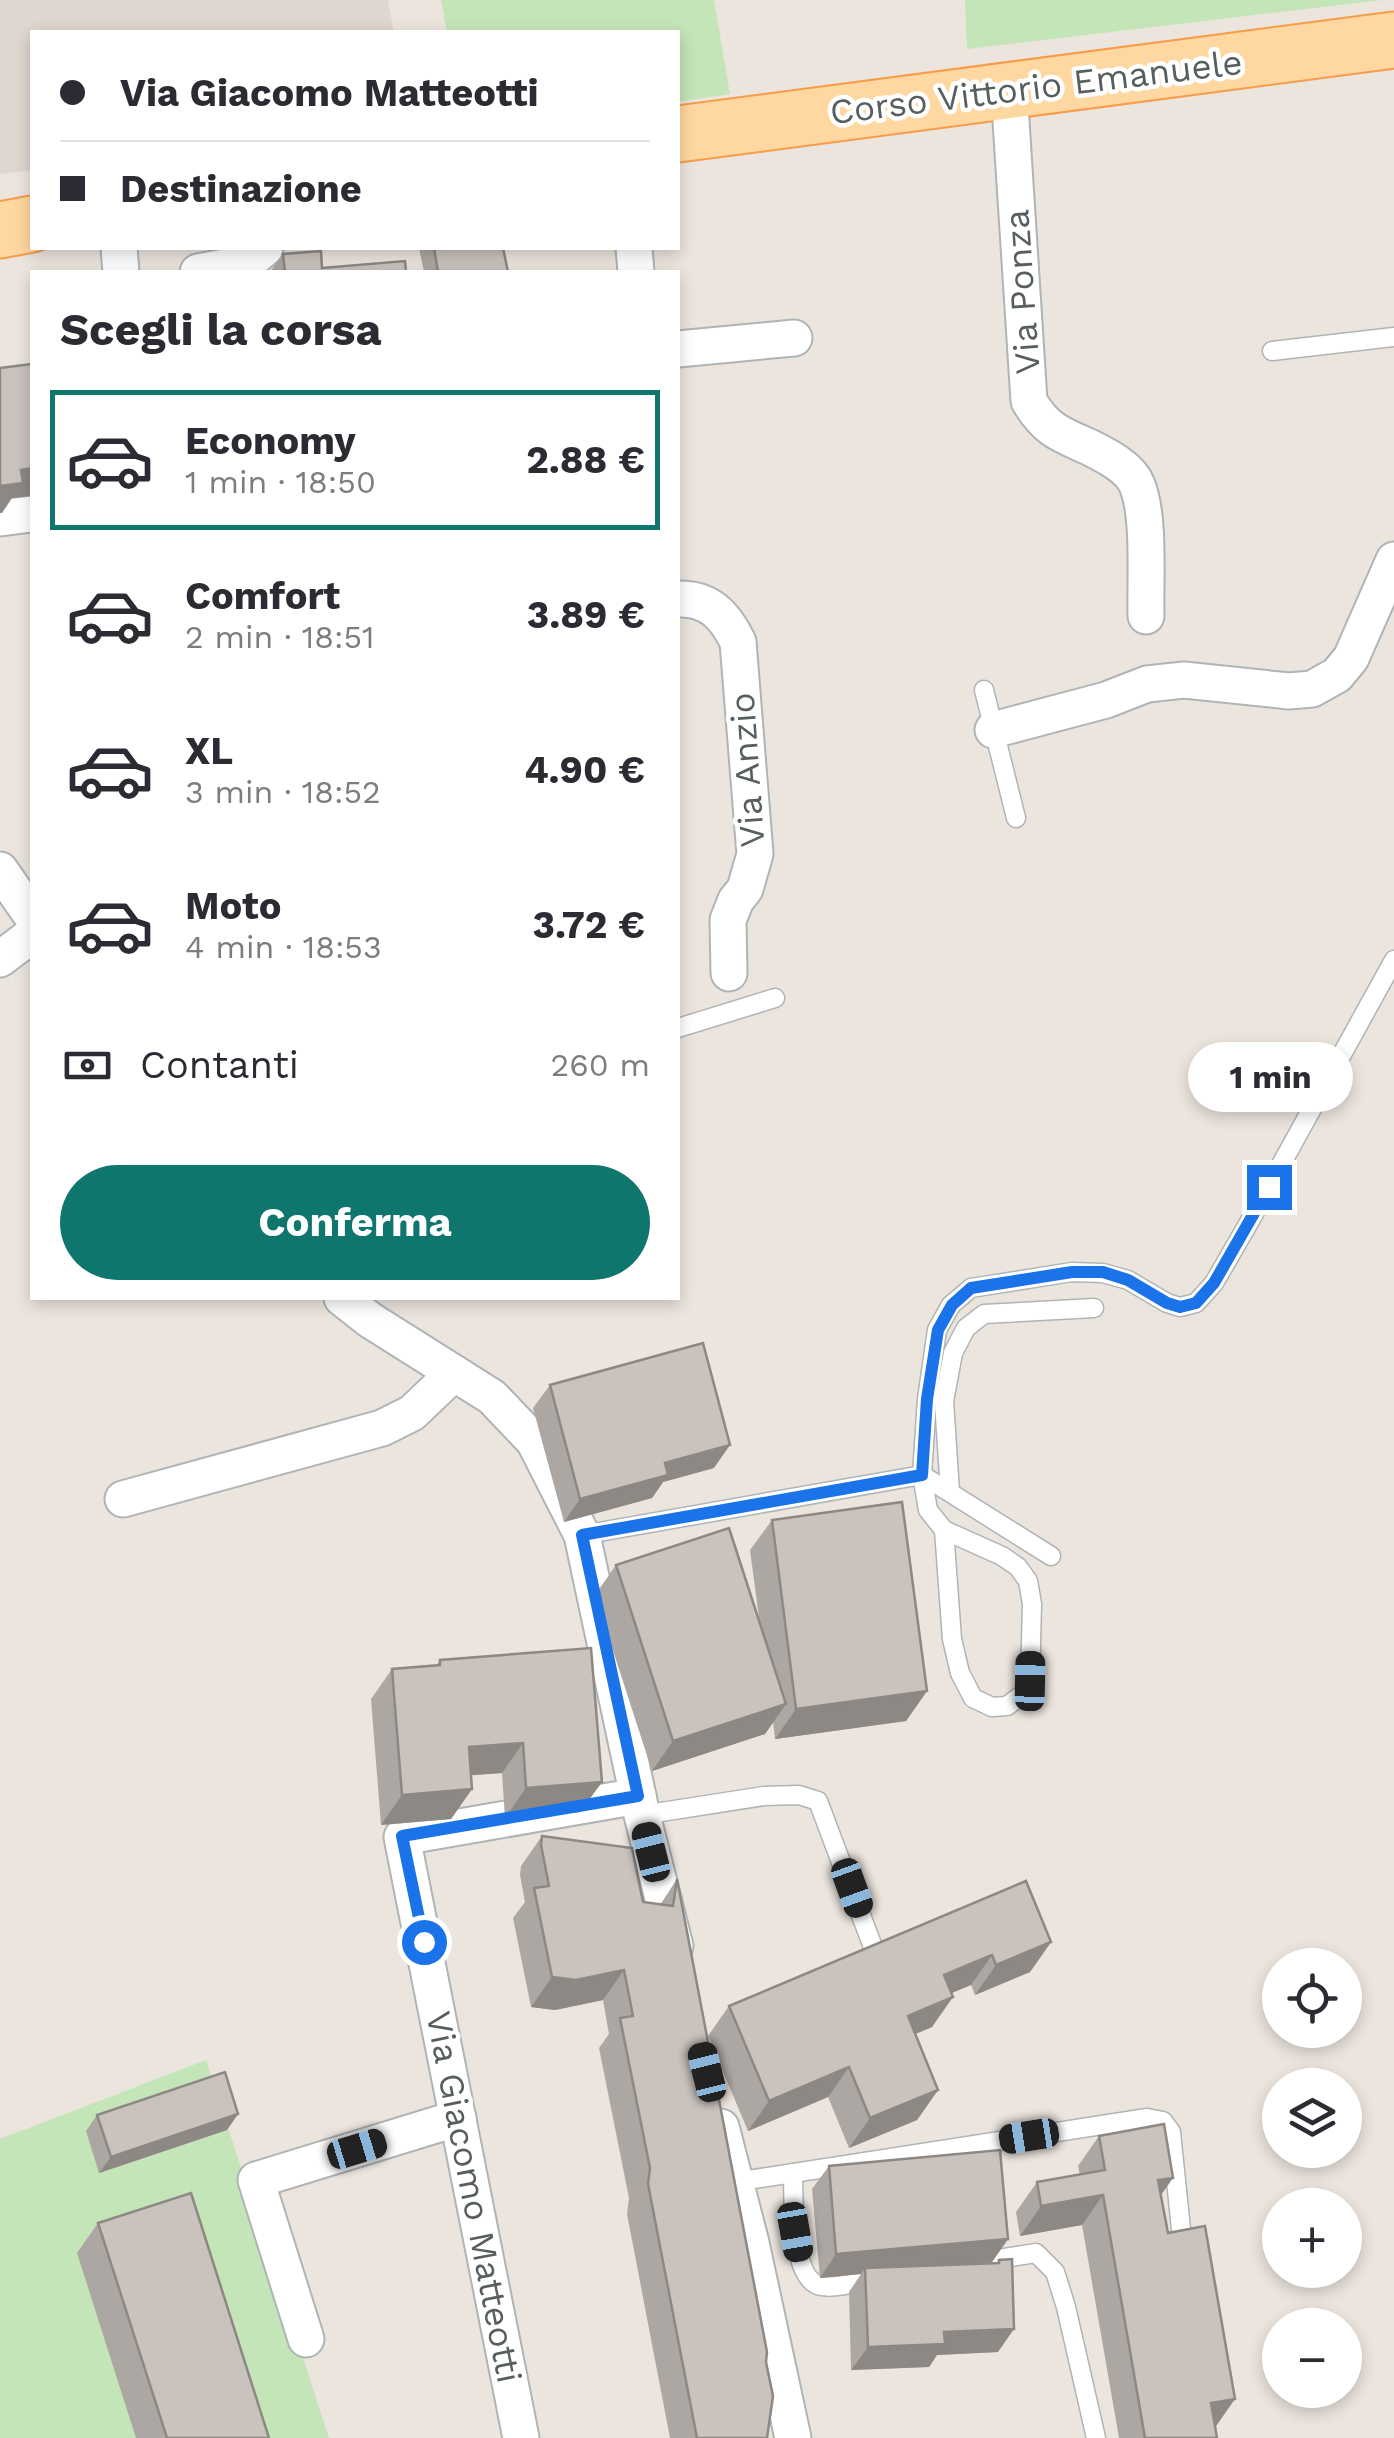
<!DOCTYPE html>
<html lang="it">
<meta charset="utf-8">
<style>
:root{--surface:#fff;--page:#f7f7f7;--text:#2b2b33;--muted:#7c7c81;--line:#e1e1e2;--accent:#0f766e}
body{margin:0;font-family:"Work Sans",sans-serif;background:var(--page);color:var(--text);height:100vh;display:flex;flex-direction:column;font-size:38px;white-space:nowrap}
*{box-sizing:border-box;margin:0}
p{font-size:32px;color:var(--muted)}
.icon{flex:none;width:55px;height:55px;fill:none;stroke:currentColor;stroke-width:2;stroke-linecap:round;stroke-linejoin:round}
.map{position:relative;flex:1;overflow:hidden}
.panel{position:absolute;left:30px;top:270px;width:650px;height:1030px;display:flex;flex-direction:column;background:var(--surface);border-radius:0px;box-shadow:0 5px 15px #0003}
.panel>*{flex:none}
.guide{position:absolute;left:30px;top:30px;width:650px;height:220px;border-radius:0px;box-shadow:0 5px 15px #0003;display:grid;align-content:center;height:220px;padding:0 30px;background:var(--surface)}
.tools{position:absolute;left:1262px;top:1948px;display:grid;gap:20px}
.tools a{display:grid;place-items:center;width:100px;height:100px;border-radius:50%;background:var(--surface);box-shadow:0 5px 15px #0003;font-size:50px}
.end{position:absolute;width:45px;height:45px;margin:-22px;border:12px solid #1a73e8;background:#fff;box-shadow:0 0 0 5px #fff}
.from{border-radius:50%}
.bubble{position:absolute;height:70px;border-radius:35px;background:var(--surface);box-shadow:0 5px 15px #0003;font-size:32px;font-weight:700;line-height:70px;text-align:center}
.car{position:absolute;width:30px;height:60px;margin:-30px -15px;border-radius:12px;box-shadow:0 0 8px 2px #0007;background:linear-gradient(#222 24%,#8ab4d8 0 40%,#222 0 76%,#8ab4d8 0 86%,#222 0)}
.guide b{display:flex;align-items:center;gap:35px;height:95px;font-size:38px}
.guide b+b{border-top:2px solid var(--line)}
.guide i{width:25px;height:25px;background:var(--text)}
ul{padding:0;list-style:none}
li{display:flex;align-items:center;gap:30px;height:140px;margin:0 20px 15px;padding:0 10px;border:5px solid transparent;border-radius:0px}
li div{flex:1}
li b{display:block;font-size:38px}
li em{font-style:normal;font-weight:700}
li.on{border-color:var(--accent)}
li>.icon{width:90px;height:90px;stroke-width:1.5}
h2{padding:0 30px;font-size:45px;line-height:120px}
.pay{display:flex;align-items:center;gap:25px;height:110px;padding:0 30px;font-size:38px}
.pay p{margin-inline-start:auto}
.cta{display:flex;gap:20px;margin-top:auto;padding:20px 30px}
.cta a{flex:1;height:115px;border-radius:60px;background:var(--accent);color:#fff;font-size:40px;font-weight:700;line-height:115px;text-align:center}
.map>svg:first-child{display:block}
.education{fill:#ded6cf}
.green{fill:#c4e5b8}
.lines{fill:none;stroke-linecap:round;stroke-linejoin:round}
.service-casing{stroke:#afb4b7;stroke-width:21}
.minor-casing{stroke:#afb4b7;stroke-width:39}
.primary-casing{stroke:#f79c4b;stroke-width:59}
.service{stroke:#fff;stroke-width:18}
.minor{stroke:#fff;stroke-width:35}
.primary{stroke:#ffd7a0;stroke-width:55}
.wall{fill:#ada7a3}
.shaded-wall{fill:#8d8884}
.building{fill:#c9c2bd;stroke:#8d8884;stroke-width:2.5}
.route{stroke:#1a73e8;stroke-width:12}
.labels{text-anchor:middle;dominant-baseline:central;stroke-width:9;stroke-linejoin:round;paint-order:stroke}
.street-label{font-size:35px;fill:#575e60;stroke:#fff}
</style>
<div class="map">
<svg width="1394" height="2438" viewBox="0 0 1394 2438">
<rect width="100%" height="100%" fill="#ece5de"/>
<polygon class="education" points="0,0 388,0 394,32 32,32 32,170 0,174"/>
<g class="green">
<polygon points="441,0 714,0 730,94 678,102 678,32 447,32"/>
<polygon points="965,0 1382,0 967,49"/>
<polygon points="206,2060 329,2438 0,2438 0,2139"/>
</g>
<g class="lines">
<defs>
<g id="service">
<polyline points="1272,351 1394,337"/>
<polyline points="984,690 1016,818"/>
<polyline points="678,1028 775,998"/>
<polyline points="950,1492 944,1401 953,1353 966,1328 984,1314 1094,1308"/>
<polyline points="944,1530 952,1639 960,1673 973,1698 992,1707 1007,1706 1023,1694 1030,1681 1032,1604 1028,1581 1018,1567 1002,1556 944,1530 928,1510 922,1475 927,1399 937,1330 951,1305 971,1288 1072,1272 1103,1273 1128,1280 1167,1303 1180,1307 1196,1303 1214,1283 1251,1219 1394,960"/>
<polyline points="582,1535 922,1475 1051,1556"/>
<polyline points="642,1815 764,1796 799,1795 818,1801 876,1955"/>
<path d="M793,2173C794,2198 790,2280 821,2286C837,2289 861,2281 877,2278"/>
<polyline points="735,2182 1147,2118 1163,2121 1171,2132 1182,2239"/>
<polyline points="972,2263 1036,2253 1055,2272 1066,2307 1096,2438"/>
</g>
<g id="minor">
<path d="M1009,90L1029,401C1046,430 1060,434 1089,447C1105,455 1130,467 1137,485C1150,516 1145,581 1146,616"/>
<polyline points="119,248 121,272"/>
<polyline points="634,248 636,272"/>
<polyline points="198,272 247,263 265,248"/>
<polyline points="678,349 794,338"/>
<polyline points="0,518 32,514"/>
<path d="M678,599C709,598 725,615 738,642L755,854L745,889L736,900L728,920L729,973"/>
<polyline points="993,730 1106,700 1147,684 1184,680 1289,691 1312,689 1337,675 1351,658 1394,560"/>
<polyline points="0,870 32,916"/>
<polyline points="0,959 32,935"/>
<polyline points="342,1298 370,1320 492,1397 534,1441 582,1535 642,1815 675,1946"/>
<polyline points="123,1499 382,1428 412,1413 454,1373"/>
<polyline points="721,2127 751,2243 793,2438"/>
<polyline points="306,2339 256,2180 458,2118"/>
<polyline points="521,2438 402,1837 638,1796"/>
</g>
<g id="primary">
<polyline points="678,134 1394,40"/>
<polyline points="0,230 32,224"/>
</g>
</defs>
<use href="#service" class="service-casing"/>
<use href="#minor" class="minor-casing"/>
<use href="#primary" class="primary-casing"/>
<use href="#service" class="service"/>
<use href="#minor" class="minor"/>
<use href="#primary" class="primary"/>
</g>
<g class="wall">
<polygon points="419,248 503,248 508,272 424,272"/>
<polygon points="283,254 322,268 406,272 270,272"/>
<polygon points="550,1385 714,1468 663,1482 652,1498 564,1522 533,1408"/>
<polygon points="772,1520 927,1691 906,1721 775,1739 773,1722 765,1734 652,1771 595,1595 616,1565 760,1625 750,1550"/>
<polygon points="440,1660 602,1782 580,1812 505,1818 502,1773 471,1775 472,1789 451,1819 381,1825 371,1699 392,1669 436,1666"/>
<polygon points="542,1836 643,1902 660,1905 677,1879 766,2362 767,2438 670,2438 627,2214 629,2198 599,2048 609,2034 603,2000 555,2010 531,2007 513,1918 525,1902 520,1875 521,1866"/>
<polygon points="1051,1942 1030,1972 975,1995 971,1985 951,1993 932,2027 915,2034 938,2090 917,2120 849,2148 828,2097 748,2131 708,2036 729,2006"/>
<polygon points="238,2114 227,2130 99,2173 86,2131 97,2115"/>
<polygon points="1099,2136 1161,2195 1168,2233 1217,2438 1119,2438 1082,2225 1020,2236 1016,2212 1037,2182 1080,2175 1078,2166"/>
<polygon points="829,2166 1008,2239 992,2262 969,2264 996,2263 999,2260 998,2352 937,2355 929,2367 851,2370 849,2292 861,2274 820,2278 812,2189"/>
<polygon points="98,2223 269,2438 136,2438 77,2253"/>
</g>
<g class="shaded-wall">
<polygon points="32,468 32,496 12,498 2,513 0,513 0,486 21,470"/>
<polygon points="730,1445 714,1468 663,1482 652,1498 564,1522 580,1499 665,1463"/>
<polygon points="927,1691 906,1721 775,1739 796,1709"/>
<polygon points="786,1704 765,1734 652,1771 673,1741"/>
<polygon points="523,1743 502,1773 448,1777 469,1747"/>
<polygon points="602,1782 580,1812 505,1818 526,1788"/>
<polygon points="472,1789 451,1819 381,1825 402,1795"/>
<polygon points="1051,1942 1030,1972 975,1995 996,1965"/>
<polygon points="992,1955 971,1985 923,2005 944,1975"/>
<polygon points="624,1970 603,2000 555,2010 531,2007 552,1977"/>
<polygon points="953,1997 932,2027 887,2046 908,2016"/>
<polygon points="849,2067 828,2097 748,2131 769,2101"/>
<polygon points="938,2090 917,2120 849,2148 870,2118"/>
<polygon points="238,2114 227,2130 99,2173 111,2157"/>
<polygon points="1173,2178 1152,2208 1158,2180"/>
<polygon points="1103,2195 1082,2225 1020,2236 1041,2206"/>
<polygon points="1008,2239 992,2262 865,2274 865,2268 861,2274 820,2278 836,2254"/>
<polygon points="1014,2329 998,2352 937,2355 929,2367 851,2370 868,2347 944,2332"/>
<polygon points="1235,2399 1214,2429 1211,2403"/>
</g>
<g class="building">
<polygon points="434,248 503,248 508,272 438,272"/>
<polygon points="321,251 322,268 405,261 406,272 285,272 283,254"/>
<polygon points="32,364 32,468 21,470 23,483 0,486 0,368"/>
<polygon points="703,1343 730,1445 665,1463 668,1475 580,1499 550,1385"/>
<polygon points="902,1502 927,1691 796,1709 772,1520"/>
<polygon points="729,1528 786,1704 673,1741 616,1565"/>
<polygon points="591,1648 602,1782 526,1788 523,1743 469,1747 472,1789 402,1795 392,1669 440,1665 440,1660"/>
<polygon points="542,1836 632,1848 643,1902 673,1906 677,1879 767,2352 766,2362 773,2396 767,2438 697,2438 648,2184 650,2168 620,2018 633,2016 624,1970 576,1980 552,1977 534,1888 549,1886 541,1845"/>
<polygon points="1026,1881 1051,1942 996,1965 992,1955 944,1975 953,1997 908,2016 938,2090 870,2118 849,2067 769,2101 729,2006"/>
<polygon points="225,2072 238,2114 111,2157 97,2115"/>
<polygon points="1164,2124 1173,2178 1158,2180 1168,2233 1205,2226 1235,2399 1211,2403 1217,2438 1145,2438 1103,2195 1041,2206 1037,2182 1105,2170 1099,2136"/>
<polygon points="1000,2150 1008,2239 836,2254 829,2166"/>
<polygon points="191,2193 269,2438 167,2438 98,2223"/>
<polygon points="1012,2259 1014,2329 944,2332 945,2344 868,2347 865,2268 999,2263 999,2260"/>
</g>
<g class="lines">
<polyline class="route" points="424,1942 402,1836 638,1796 582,1535 922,1475 927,1399 938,1330 952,1305 971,1288 1072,1272 1103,1272 1128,1280 1167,1303 1180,1307 1196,1303 1214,1283 1269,1187"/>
</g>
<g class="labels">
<g class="street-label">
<text transform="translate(1036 87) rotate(-7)">Corso Vittorio Emanuele</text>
<text transform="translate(1022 292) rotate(-94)">Via Ponza</text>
<text transform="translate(747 770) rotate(-94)">Via Anzio</text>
<text transform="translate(474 2197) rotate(79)">Via Giacomo Matteotti</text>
</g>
</g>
</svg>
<div class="tools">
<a><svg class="icon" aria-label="locate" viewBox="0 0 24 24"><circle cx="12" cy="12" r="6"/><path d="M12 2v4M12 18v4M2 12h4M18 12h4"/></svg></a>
<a><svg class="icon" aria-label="layers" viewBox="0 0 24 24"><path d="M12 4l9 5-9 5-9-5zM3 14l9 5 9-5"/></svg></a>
<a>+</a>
<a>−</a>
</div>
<i class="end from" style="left:424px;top:1942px"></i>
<i class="end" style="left:1269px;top:1187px"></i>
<div class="bubble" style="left:1188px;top:1042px;width:165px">1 min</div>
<i class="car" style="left:1030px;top:1681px;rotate:1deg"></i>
<i class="car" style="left:651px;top:1852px;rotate:346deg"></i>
<i class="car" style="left:852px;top:1888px;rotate:160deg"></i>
<i class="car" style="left:707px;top:2072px;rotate:346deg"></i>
<i class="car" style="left:1029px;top:2136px;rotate:261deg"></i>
<i class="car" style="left:357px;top:2149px;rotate:73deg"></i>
<i class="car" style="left:795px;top:2232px;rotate:170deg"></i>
<div class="guide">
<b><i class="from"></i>Via Giacomo Matteotti</b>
<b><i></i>Destinazione</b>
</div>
<section class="panel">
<h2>Scegli la corsa</h2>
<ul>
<li class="on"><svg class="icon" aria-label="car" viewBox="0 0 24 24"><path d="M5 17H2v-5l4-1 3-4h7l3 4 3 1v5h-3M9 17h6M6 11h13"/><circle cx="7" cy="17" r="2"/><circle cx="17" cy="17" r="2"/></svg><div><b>Economy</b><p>1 min · 18:50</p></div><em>2.88 €</em></li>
<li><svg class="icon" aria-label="car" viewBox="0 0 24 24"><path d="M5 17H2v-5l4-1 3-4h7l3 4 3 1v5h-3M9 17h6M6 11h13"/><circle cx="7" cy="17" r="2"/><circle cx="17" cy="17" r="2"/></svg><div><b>Comfort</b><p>2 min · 18:51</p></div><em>3.89 €</em></li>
<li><svg class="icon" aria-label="car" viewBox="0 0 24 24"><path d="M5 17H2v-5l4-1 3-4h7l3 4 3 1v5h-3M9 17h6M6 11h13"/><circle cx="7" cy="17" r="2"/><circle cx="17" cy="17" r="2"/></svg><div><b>XL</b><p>3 min · 18:52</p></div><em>4.90 €</em></li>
<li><svg class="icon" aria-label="car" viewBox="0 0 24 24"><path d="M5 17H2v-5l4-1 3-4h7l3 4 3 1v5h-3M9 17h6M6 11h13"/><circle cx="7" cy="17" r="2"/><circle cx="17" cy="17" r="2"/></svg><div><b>Moto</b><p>4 min · 18:53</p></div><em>3.72 €</em></li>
</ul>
<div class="pay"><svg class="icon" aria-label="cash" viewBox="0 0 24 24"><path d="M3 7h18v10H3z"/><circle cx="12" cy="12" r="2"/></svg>Contanti<p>260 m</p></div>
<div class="cta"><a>Conferma</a></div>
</section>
</div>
